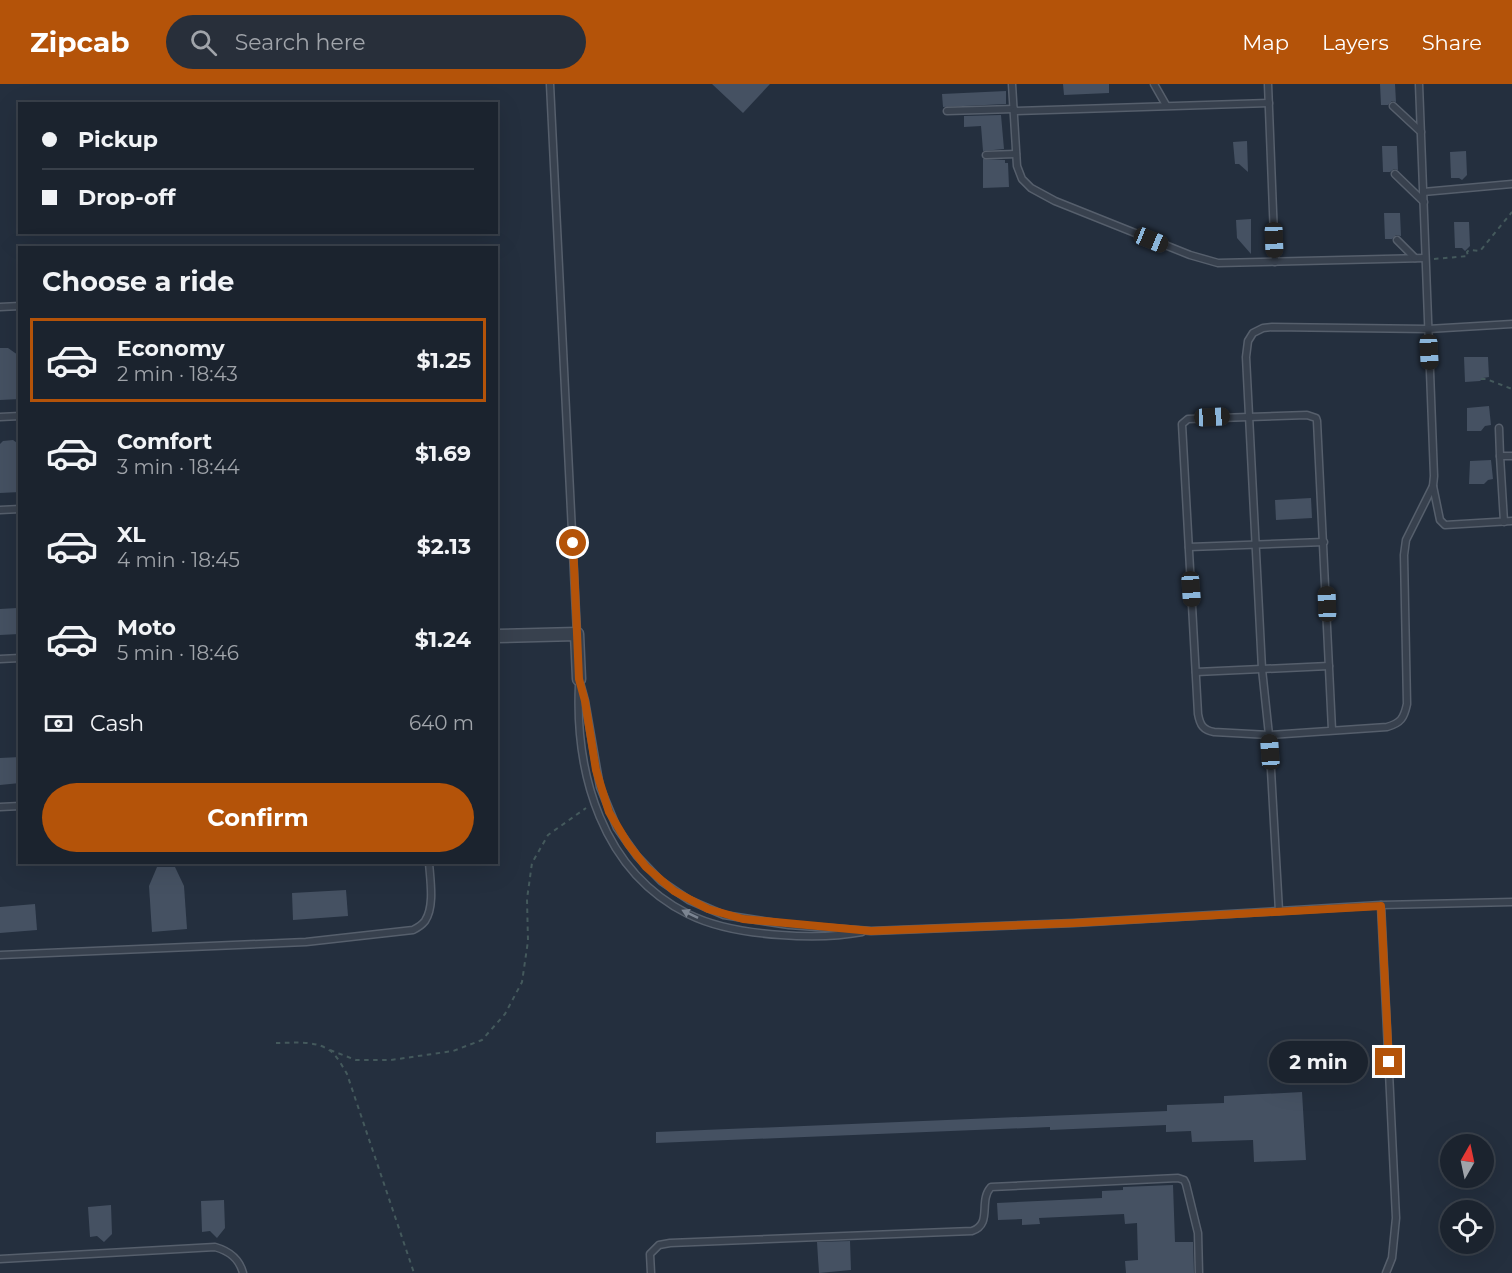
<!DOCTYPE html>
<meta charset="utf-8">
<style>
:root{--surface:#1b232e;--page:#282f3a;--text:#f1f3f6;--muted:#a0a4aa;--line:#39404a;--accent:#b45309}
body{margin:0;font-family:Montserrat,sans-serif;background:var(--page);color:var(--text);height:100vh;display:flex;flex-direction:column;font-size:22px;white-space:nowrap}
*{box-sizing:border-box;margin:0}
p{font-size:20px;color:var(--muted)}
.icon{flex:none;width:33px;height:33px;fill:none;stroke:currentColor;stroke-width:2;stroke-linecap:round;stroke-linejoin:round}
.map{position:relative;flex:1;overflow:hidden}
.details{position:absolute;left:18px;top:162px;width:480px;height:618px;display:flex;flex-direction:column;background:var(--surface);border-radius:0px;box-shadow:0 6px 24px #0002,0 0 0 2px var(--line)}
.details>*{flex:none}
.banner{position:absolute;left:18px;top:18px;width:480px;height:132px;border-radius:0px;box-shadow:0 6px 24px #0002,0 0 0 2px var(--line);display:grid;align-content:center;height:132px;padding:0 24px;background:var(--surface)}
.needle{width:39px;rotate:9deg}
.buttons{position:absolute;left:1440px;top:1050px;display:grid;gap:12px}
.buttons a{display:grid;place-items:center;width:54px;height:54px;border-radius:50%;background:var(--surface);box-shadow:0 6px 24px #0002,0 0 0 2px var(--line);font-size:30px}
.end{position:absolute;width:27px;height:27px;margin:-14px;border:8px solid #b45309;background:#fff;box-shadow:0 0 0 3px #fff}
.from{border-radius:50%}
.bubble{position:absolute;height:42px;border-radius:21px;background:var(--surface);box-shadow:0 6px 24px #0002,0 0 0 2px var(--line);font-size:20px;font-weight:700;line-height:42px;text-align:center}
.car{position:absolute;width:18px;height:36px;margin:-18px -9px;border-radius:8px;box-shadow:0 0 4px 2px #0007;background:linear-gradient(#222 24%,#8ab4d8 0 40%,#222 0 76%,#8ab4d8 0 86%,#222 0)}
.banner b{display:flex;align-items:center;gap:21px;height:57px;font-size:22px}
.banner b+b{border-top:2px solid var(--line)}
.banner i{width:15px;height:15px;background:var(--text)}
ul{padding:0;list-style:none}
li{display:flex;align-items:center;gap:18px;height:84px;margin:0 12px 9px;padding:0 12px;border:3px solid transparent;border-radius:0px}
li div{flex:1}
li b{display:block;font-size:22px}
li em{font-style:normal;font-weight:700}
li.active{border-color:var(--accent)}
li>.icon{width:54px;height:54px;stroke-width:1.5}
h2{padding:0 24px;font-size:27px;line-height:72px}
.pay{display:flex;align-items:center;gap:15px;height:66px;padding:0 24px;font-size:22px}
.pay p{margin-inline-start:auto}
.primary-button{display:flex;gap:12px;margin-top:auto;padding:12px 24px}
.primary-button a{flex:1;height:69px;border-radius:36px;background:var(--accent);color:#fff;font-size:24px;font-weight:700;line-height:69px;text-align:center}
header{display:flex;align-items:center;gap:36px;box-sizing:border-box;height:84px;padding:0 30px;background:var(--accent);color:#fff}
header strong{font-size:28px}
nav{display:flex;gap:33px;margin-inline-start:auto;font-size:21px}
.search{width:420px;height:54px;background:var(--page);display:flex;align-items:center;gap:15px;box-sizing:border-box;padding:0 21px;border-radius:33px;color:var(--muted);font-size:22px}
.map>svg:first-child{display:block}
.building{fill:#455162}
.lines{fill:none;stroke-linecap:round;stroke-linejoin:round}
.lane-casing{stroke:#565f6c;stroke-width:9}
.street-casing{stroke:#565f6c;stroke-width:15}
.path{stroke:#44595c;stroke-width:2;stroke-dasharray:4.5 4.5;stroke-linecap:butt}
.lane{stroke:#38414e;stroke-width:6}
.street{stroke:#38414e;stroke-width:12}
.oneway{fill:#7c8592}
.route{stroke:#b45309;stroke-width:8}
</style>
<header>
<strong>Zipcab</strong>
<div class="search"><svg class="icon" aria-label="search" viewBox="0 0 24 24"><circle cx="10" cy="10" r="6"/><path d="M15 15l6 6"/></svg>Search here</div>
<nav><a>Map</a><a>Layers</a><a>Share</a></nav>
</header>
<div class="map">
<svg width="1512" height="1189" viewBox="0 0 1512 1189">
<rect width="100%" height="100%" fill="#242f3e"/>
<g class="building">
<polygon points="712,0 770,0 743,29"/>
<polygon points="1063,0 1109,0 1109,9 1064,11"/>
<polygon points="1380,0 1395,0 1396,18 1392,17 1388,21 1381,21"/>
<polygon points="1006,7 1006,20 943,23 942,10"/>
<polygon points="1001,31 1004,65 983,67 981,42 964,43 964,32"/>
<polygon points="1247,57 1248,88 1239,80 1235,80 1233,58"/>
<polygon points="1382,62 1397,62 1398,86 1394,85 1390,88 1383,88"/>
<polygon points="1466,67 1467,91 1462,96 1459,94 1451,94 1450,68"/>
<polygon points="983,75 1005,76 1005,79 1008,79 1009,103 983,104"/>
<polygon points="1384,129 1400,129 1401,152 1396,151 1392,155 1385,155"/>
<polygon points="1251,135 1251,170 1237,154 1236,136"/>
<polygon points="1454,138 1469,138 1470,162 1465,167 1462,164 1455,164"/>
<polygon points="0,264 8,264 18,271 20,315 0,316"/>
<polygon points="1464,273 1488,273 1489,293 1483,294 1480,297 1465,298"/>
<polygon points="1489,322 1491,341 1485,342 1481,347 1467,347 1467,324"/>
<polygon points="13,356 20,361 20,408 0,409 0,360 3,357"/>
<polygon points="1491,376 1493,395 1488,396 1484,400 1469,400 1470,377"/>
<polygon points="1311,414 1312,434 1276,436 1275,416"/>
<polygon points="17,524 19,550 0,551 0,525"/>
<polygon points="20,673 20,699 0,701 0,674"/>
<polygon points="157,783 175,783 184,802 187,845 152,848 149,802"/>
<polygon points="346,806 348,832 293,836 292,809"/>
<polygon points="35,820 37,846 0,849 0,823"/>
<polygon points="1302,1008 1306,1076 1254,1078 1253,1056 1192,1058 1191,1047 1166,1048 1166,1041 1050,1046 1050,1043 656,1059 656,1048 1167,1027 1167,1021 1224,1019 1224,1012"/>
<polygon points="1173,1101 1175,1158 1193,1158 1194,1189 1126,1189 1125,1177 1138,1176 1137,1139 1125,1140 1124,1130 1039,1134 1040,1140 1022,1141 1022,1135 998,1136 997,1119 1102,1114 1102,1107 1123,1106 1123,1103"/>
<polygon points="224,1116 225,1144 217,1154 210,1147 202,1148 201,1117"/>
<polygon points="111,1121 112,1150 104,1158 97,1152 90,1153 88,1123"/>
<polygon points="850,1157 851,1186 819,1189 817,1158"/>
</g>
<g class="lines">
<defs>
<g id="lane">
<polyline points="550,0 577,550"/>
<polyline points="1012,0 1017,82 1022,95 1031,104 1055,117 1190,171 1218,179 1425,174"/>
<polyline points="1154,0 1166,21"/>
<polyline points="1268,0 1275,178"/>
<polyline points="1393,22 1421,48"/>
<polyline points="947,27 1014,25"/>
<polyline points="1014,27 1269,19"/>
<polyline points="986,71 1016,70"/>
<polyline points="1395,90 1424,118"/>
<polyline points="1423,108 1512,100"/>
<polyline points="1397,156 1415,174"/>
<polyline points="0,223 20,222"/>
<polyline points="0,333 20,332"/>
<polyline points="1499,344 1500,372"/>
<polyline points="1433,402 1440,436 1445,441 1512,437"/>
<polyline points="0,426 20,425"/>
<polyline points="1504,438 1500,372 1512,372"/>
<polyline points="1189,463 1324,458"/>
<polyline points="0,575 20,574"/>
<polyline points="1196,588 1329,582"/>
<polyline points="579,595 585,617 600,703 617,744 637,772 661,797 689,816 724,831 789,841 871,847 1074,839 1381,821 1512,818"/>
<path d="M579,601C575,690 602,787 688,830C716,844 750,849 781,851C808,853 835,853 862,848"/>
<path d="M1332,646L1317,337L1316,334L1307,331L1188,335L1182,340L1198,630C1200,641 1203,646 1214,648L1269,651L1387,643C1401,639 1404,634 1407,620L1404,471L1406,456L1433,402L1434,392L1419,0"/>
<polyline points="0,723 20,722"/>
<polyline points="1381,821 1396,1134 1392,1174 1386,1189"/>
<polyline points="1279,827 1269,651 1262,585 1246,273 1248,257 1253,249 1263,244 1272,243 1428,245 1512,240"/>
<path d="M0,871L306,858L413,846C417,844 422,841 425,837C435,822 430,795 429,778"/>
<path d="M0,1175L215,1163C229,1167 239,1174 243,1189"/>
<path d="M651,1189L650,1170L659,1161L670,1159L972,1147C993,1140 978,1117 991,1103L1178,1094L1184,1096L1186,1100L1198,1149L1199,1189"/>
</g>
<polyline id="street" points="496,552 577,550 579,595"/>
</defs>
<use href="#lane" class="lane-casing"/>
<use href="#street" class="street-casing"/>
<g class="path">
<polyline points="1434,175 1468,172 1467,168 1469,166 1480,167 1512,128"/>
<polyline points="1481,295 1486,295 1512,305"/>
<path d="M276,959C292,959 315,956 329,966C337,971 342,982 347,990L414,1189"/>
<polyline points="330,966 356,976 391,976 453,967 482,956 505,930 522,898 528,857 527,815 532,779 548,751 586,724"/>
</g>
<use href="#lane" class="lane"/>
<use href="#street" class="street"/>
</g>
<defs><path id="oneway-solid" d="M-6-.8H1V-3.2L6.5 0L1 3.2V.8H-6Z" transform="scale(1.5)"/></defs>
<use class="oneway" href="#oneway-solid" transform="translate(690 830) rotate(-154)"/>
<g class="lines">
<polyline class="route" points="573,459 579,595 585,617 596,686 609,728 628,760 646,783 674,807 708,825 743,835 871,847 1074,839 1381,822 1389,978"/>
</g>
</svg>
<div class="buttons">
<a><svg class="needle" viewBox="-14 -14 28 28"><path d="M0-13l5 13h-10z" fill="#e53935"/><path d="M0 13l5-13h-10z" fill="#a0a4aa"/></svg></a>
<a><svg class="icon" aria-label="locate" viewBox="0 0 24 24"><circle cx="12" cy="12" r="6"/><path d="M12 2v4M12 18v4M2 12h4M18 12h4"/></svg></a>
</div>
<i class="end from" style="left:573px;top:459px"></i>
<i class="end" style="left:1389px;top:978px"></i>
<div class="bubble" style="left:1269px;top:957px;width:99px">2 min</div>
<i class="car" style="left:1151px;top:156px;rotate:112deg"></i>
<i class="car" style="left:1274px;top:156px;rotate:178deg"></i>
<i class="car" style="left:1429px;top:268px;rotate:177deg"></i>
<i class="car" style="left:1212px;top:333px;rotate:87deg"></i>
<i class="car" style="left:1191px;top:505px;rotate:176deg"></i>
<i class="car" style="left:1327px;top:520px;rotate:358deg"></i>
<i class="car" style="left:1270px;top:668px;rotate:356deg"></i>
<div class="banner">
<b><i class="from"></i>Pickup</b>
<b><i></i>Drop-off</b>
</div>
<section class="details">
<h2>Choose a ride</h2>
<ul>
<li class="active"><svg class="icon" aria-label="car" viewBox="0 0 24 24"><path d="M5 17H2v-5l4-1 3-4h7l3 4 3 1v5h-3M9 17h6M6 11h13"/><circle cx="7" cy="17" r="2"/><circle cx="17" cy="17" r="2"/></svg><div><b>Economy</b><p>2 min · 18:43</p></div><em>$1.25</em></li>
<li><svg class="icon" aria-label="car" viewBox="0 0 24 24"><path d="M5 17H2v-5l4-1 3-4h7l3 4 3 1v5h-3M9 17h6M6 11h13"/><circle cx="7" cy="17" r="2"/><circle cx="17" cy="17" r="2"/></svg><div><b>Comfort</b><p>3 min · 18:44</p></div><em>$1.69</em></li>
<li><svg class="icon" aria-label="car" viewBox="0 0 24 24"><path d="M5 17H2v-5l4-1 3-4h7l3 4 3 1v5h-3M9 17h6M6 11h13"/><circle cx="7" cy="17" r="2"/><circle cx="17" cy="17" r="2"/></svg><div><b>XL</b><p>4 min · 18:45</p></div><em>$2.13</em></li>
<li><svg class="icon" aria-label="car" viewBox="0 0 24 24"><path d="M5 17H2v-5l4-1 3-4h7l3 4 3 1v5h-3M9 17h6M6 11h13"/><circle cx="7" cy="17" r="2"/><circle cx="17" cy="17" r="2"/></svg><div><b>Moto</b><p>5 min · 18:46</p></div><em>$1.24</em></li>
</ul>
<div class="pay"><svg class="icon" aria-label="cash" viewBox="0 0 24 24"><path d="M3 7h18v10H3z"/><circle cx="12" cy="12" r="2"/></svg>Cash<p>640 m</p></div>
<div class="primary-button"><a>Confirm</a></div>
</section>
</div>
